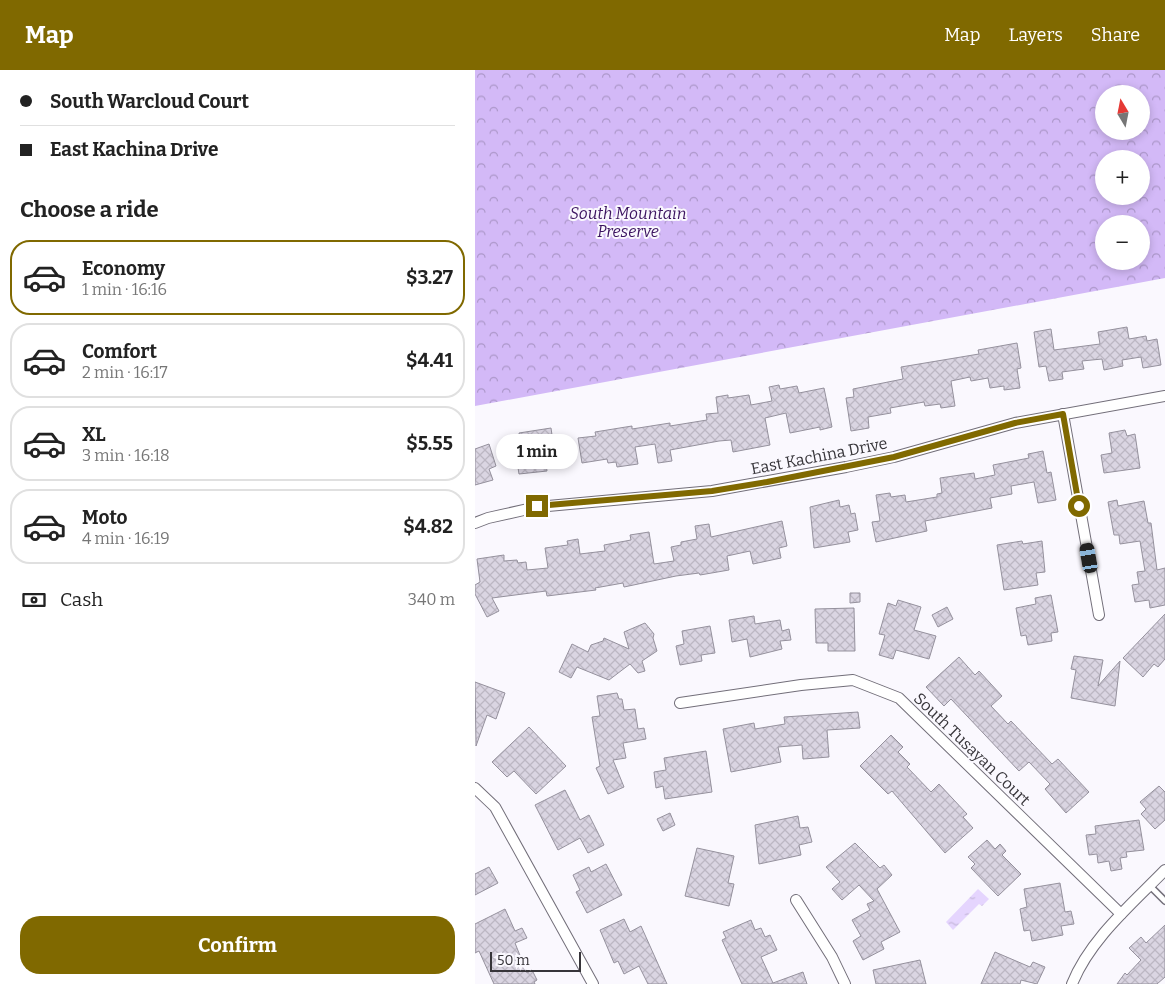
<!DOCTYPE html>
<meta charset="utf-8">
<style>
:root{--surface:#fff;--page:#f2f2f2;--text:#222;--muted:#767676;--line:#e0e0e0;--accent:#806900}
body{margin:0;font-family:Bitter,serif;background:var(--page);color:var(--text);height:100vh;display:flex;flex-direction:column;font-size:19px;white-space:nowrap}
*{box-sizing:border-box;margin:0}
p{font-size:16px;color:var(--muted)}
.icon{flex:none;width:28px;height:28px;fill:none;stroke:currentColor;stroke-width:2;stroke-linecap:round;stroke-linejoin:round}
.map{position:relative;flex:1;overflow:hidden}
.panel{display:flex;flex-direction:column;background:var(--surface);width:475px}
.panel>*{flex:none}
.guide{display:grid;align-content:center;height:110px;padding:0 20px;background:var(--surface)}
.needle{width:32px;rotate:350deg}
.fabs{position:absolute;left:620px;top:15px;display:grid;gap:10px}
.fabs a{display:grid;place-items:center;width:55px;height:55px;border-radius:50%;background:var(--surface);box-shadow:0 2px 8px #0003;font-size:25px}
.scale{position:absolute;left:15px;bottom:12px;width:91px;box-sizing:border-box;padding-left:5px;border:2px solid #37353a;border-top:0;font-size:14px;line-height:18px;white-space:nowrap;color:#37353a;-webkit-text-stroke:4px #faf8fe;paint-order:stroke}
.end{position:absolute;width:22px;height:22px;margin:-11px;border:6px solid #806900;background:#fff;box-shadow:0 0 0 2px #fff}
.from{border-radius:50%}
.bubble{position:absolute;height:35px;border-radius:18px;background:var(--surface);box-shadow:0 2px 8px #0003;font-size:16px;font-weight:700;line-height:35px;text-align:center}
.car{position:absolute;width:15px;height:30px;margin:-15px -8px;border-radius:6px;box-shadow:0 0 4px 1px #0007;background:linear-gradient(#222 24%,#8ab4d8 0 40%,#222 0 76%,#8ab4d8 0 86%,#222 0)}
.guide b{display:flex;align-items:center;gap:18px;height:48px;font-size:19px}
.guide b+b{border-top:1px solid var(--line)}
.guide i{width:12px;height:12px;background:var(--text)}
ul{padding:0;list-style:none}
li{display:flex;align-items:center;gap:15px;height:75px;margin:0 10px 8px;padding:0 10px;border:2px solid var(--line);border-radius:20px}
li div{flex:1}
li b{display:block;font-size:19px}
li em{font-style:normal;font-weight:700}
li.on{border-color:var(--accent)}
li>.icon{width:45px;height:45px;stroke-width:1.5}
h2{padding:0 20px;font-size:22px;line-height:60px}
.pay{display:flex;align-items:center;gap:12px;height:55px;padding:0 20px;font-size:19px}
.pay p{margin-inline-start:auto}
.primary-button{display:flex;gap:10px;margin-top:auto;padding:10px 20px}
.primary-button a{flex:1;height:58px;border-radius:20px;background:var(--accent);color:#fff;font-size:20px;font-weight:700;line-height:58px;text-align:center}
header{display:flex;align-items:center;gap:30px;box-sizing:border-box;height:70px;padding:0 25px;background:var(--accent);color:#fff}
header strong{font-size:24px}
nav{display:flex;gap:28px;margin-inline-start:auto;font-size:18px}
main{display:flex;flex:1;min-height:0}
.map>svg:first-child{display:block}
.park{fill:url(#park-crowns);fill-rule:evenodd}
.water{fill:url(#water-ripples)}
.building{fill:url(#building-cross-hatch);stroke:#95919d}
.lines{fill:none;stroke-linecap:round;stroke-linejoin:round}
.service-casing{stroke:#726e79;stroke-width:8}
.minor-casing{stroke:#726e79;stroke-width:12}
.service{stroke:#fff;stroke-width:5}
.minor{stroke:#fff;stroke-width:10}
.route{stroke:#806900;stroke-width:6}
.labels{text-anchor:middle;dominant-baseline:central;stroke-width:4;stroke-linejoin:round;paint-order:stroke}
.park-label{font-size:16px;font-style:italic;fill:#3c1461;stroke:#faf8fe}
.street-label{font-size:16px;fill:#37353a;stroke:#faf8fe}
</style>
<header>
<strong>Map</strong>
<nav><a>Map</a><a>Layers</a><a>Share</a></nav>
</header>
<main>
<section class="panel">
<div class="guide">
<b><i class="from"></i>South Warcloud Court</b>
<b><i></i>East Kachina Drive</b>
</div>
<h2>Choose a ride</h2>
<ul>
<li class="on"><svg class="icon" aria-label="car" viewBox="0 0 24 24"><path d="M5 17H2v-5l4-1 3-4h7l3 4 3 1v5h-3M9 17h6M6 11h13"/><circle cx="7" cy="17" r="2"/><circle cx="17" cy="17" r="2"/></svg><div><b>Economy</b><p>1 min · 16:16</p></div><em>$3.27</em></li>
<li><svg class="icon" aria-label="car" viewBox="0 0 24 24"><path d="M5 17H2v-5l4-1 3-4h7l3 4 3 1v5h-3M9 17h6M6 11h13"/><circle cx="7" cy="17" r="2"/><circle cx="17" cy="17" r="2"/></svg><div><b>Comfort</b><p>2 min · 16:17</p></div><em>$4.41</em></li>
<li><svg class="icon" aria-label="car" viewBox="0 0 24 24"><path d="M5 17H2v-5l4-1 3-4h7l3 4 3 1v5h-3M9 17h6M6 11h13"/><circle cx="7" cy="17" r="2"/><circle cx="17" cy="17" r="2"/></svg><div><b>XL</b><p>3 min · 16:18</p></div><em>$5.55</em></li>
<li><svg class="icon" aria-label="car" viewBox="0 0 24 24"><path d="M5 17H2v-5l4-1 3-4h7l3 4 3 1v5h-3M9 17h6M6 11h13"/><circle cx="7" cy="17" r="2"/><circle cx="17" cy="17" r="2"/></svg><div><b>Moto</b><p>4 min · 16:19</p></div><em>$4.82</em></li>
</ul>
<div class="pay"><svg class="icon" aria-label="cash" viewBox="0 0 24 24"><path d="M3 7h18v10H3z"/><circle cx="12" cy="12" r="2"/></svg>Cash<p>340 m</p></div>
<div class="primary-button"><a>Confirm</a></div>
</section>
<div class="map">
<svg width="690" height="914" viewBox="0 0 690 914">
<defs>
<pattern id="park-crowns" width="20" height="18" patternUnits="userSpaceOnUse" patternTransform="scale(1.25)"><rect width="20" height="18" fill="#d3b9f7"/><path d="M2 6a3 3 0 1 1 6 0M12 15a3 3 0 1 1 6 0" fill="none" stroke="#ac97c9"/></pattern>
<pattern id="water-ripples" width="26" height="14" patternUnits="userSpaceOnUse" patternTransform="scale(1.25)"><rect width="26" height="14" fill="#e5d5fe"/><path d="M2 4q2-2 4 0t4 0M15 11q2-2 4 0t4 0" fill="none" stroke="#c5b7da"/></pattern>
<pattern id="building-cross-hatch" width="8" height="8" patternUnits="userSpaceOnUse" patternTransform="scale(1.25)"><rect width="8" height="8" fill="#dad5e2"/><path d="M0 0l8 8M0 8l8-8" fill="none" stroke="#bcb7c3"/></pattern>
</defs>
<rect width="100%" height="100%" fill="#faf8fe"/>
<path class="park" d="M0,0H690V208L0,336ZM629,24H666V61H629ZM629,89H666V126H629ZM629,154H666V191H629Z"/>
<polygon class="water" points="503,819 514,829 507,836 504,834 478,860 471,852"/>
<g class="building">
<polygon points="652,257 654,269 671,266 672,271 682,269 686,295 668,298 666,287 647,290 648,296 629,300 627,289 607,291 609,299 587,302 588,309 574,311 571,296 564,297 559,262 576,259 579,280 625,274 623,262"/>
<polygon points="542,273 546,298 542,299 545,318 529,320 529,316 515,318 513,308 496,311 495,307 476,311 480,336 466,338 465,334 450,336 449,332 415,338 416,343 393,347 394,358 376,361 371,328 379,327 378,319 428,309 426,297 504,284 503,280"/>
<polygon points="304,315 305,319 322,316 324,323 349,318 357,357 345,360 345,357 315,363 311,343 290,348 295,375 258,382 256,370 244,371 195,380 197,391 183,393 180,374 160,377 163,394 142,397 141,392 133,393 132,389 107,393 103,368 121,366 120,362 157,356 157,359 195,353 195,356 232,350 231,344 243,343 241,327 253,325 253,328 274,325 276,335 297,331 294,317"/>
<polygon points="76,358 81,393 71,394 72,401 44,404 41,385 36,385 34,371 45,370 44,363"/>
<polygon points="650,360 652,366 660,364 665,398 629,403 626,385 637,383 634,363"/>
<polygon points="14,374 21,396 14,399 18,410 0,415 0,379"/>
<polygon points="568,381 572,403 576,402 581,430 563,433 559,412 536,416 537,424 515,428 517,438 450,451 452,461 401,472 397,452 405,451 401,425 415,423 416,427 430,425 431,432 462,427 462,424 467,423 465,408 499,403 500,409 520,405 518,395 554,388 553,384"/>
<polygon points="364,430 365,437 374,435 376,444 380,443 383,460 373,462 375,472 339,478 335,437"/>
<polygon points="642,430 643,436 669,431 673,453 676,453 682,500 690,498 690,535 675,538 674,530 660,532 657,515 664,514 662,502 670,501 665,471 645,474 644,465 639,465 633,432"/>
<polygon points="307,451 312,476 304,478 306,488 278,494 275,481 252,486 254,500 225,505 224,503 201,506 149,517 148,513 120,518 121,520 72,526 71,521 17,528 24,541 12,547 0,524 0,515 5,512 2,489 29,485 29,491 42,490 43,493 51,492 52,500 73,498 70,478 93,475 92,471 103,469 105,484 130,481 129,475 156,470 155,465 174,462 179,494 199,491 196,477 206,475 206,472 222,469 220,456 234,454 236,467"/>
<polygon points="547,471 548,474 567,471 570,502 561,503 563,515 529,520 522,475"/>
<polygon points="375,523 385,523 385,532 375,533"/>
<polygon points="576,525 583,562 576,563 577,571 553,575 551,565 546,566 541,538 561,534 560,528"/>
<polygon points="423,530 446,537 439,560 461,566 454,589 421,580 418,589 404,585 410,565 404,564 413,533 421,536"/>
<polygon points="472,537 478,549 463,557 457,545"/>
<polygon points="379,538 380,581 353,581 353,573 341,573 340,539"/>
<polygon points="690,544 690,589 683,597 679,594 668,607 648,588"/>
<polygon points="279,546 280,554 305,550 307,561 314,559 316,570 305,571 307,579 275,587 272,569 257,572 254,550"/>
<polygon points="170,553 179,564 178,568 182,581 167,591 170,601 163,603 155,594 134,610 102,597 96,608 84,602 97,574 113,582 116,575 128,571 129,568 154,579 149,562"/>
<polygon points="235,556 240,583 226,585 227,591 205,595 201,576 209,574 207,561"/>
<polygon points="599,586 628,590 623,616 645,591 640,636 596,628 601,600 596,599"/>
<polygon points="484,587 500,605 504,601 527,626 516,636 533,654 536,651 577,694 583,689 614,722 591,743 570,719 575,714 554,692 544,701 476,629 469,636 451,617"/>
<polygon points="0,612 30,623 21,649 12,645 1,676"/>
<polygon points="142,623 144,629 147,629 149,640 160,639 163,659 169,658 171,669 148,673 151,688 138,690 149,717 133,724 121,698 125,696 117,647 125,646 122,626"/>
<polygon points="383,642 385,658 352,660 354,687 328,689 327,675 303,677 306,692 256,702 248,659 279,653 280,659 310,654 309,647"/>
<polygon points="54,657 91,696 61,724 39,701 32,707 17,692"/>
<polygon points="416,665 428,677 423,682 435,694 432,697 456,722 464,714 492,744 488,747 498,758 470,783 417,721 413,724 385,696"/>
<polygon points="231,681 237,722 190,729 188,716 181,718 179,702 191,700 189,688"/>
<polygon points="684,716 690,722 690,750 680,759 666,744 671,739 665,732"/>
<polygon points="90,720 105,750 114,745 129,775 113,783 105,768 83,780 60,735"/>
<polygon points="195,743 200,755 188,761 182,749"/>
<polygon points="323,746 325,758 333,757 337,772 324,775 326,785 284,794 280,755"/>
<polygon points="664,750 669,780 651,782 652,787 645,788 647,799 636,801 634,791 623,793 622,784 614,785 611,765 621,764 620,756"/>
<polygon points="512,770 520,779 525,774 531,781 527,785 546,804 523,826 496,798 500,794 493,787"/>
<polygon points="380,773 405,798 409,795 417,805 402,819 425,862 406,872 409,879 388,890 378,871 386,866 377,850 395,840 392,834 399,831 384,815 367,830 357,819 365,812 351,797"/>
<polygon points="222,778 259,786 253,813 259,814 254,836 210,826"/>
<polygon points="131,794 147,825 112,843 101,822 105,820 98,805 114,797 116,802"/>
<polygon points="14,797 23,813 0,825 0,804"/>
<polygon points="585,813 590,842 596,841 599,854 586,856 588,865 557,871 555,860 549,861 545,839 552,837 549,819"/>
<polygon points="30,839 40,861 47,858 52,868 40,873 52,903 57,900 62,910 59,912 60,914 19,914 4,881 0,883 0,854"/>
<polygon points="149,849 155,862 166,856 192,914 173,914 164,896 149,904 143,891 139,893 125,860"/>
<polygon points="276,850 280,860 286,858 290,867 295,865 302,880 286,887 298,913 328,902 332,914 267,914 247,870 251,868 248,862"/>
<polygon points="690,855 690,907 682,914 642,914 650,903 652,905 666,890 654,878 666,867 671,873"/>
<polygon points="520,882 555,897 558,892 570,897 562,914 546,910 545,914 506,914"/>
<polygon points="445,890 451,914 401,914 398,900"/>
</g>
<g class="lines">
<defs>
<polyline id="service" points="675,816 690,831"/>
<g id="minor">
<polyline points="588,344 624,545"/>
<polyline points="0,453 13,448 62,437 237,421 371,397 419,387 540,353 690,326"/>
<polyline points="205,633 326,615 378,610 424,628 646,844"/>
<polyline points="0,718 20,737 118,914"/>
<polyline points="321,830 357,887 370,914"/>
<path d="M597,914C615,869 657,834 690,800"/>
</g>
</defs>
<use href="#service" class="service-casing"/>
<use href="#minor" class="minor-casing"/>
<use href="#service" class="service"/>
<use href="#minor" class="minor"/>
</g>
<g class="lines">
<polyline class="route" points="62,436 237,421 292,412 419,387 540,353 588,344 604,436"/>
</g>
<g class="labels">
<g class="park-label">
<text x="153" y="143">South Mountain<tspan x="153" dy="18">Preserve</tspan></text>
</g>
<g class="street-label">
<text transform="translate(344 386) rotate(-11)">East Kachina Drive</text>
<text transform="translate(497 679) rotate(44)">South Tusayan Court</text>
</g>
</g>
</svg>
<div class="fabs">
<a><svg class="needle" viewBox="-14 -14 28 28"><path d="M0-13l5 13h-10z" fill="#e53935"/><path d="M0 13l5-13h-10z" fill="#767676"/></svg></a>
<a>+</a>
<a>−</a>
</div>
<div class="scale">50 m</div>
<i class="end from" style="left:604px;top:436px"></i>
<i class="end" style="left:62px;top:436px"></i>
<div class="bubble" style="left:21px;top:364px;width:82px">1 min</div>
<i class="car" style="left:614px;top:488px;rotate:350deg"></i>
</div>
</main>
